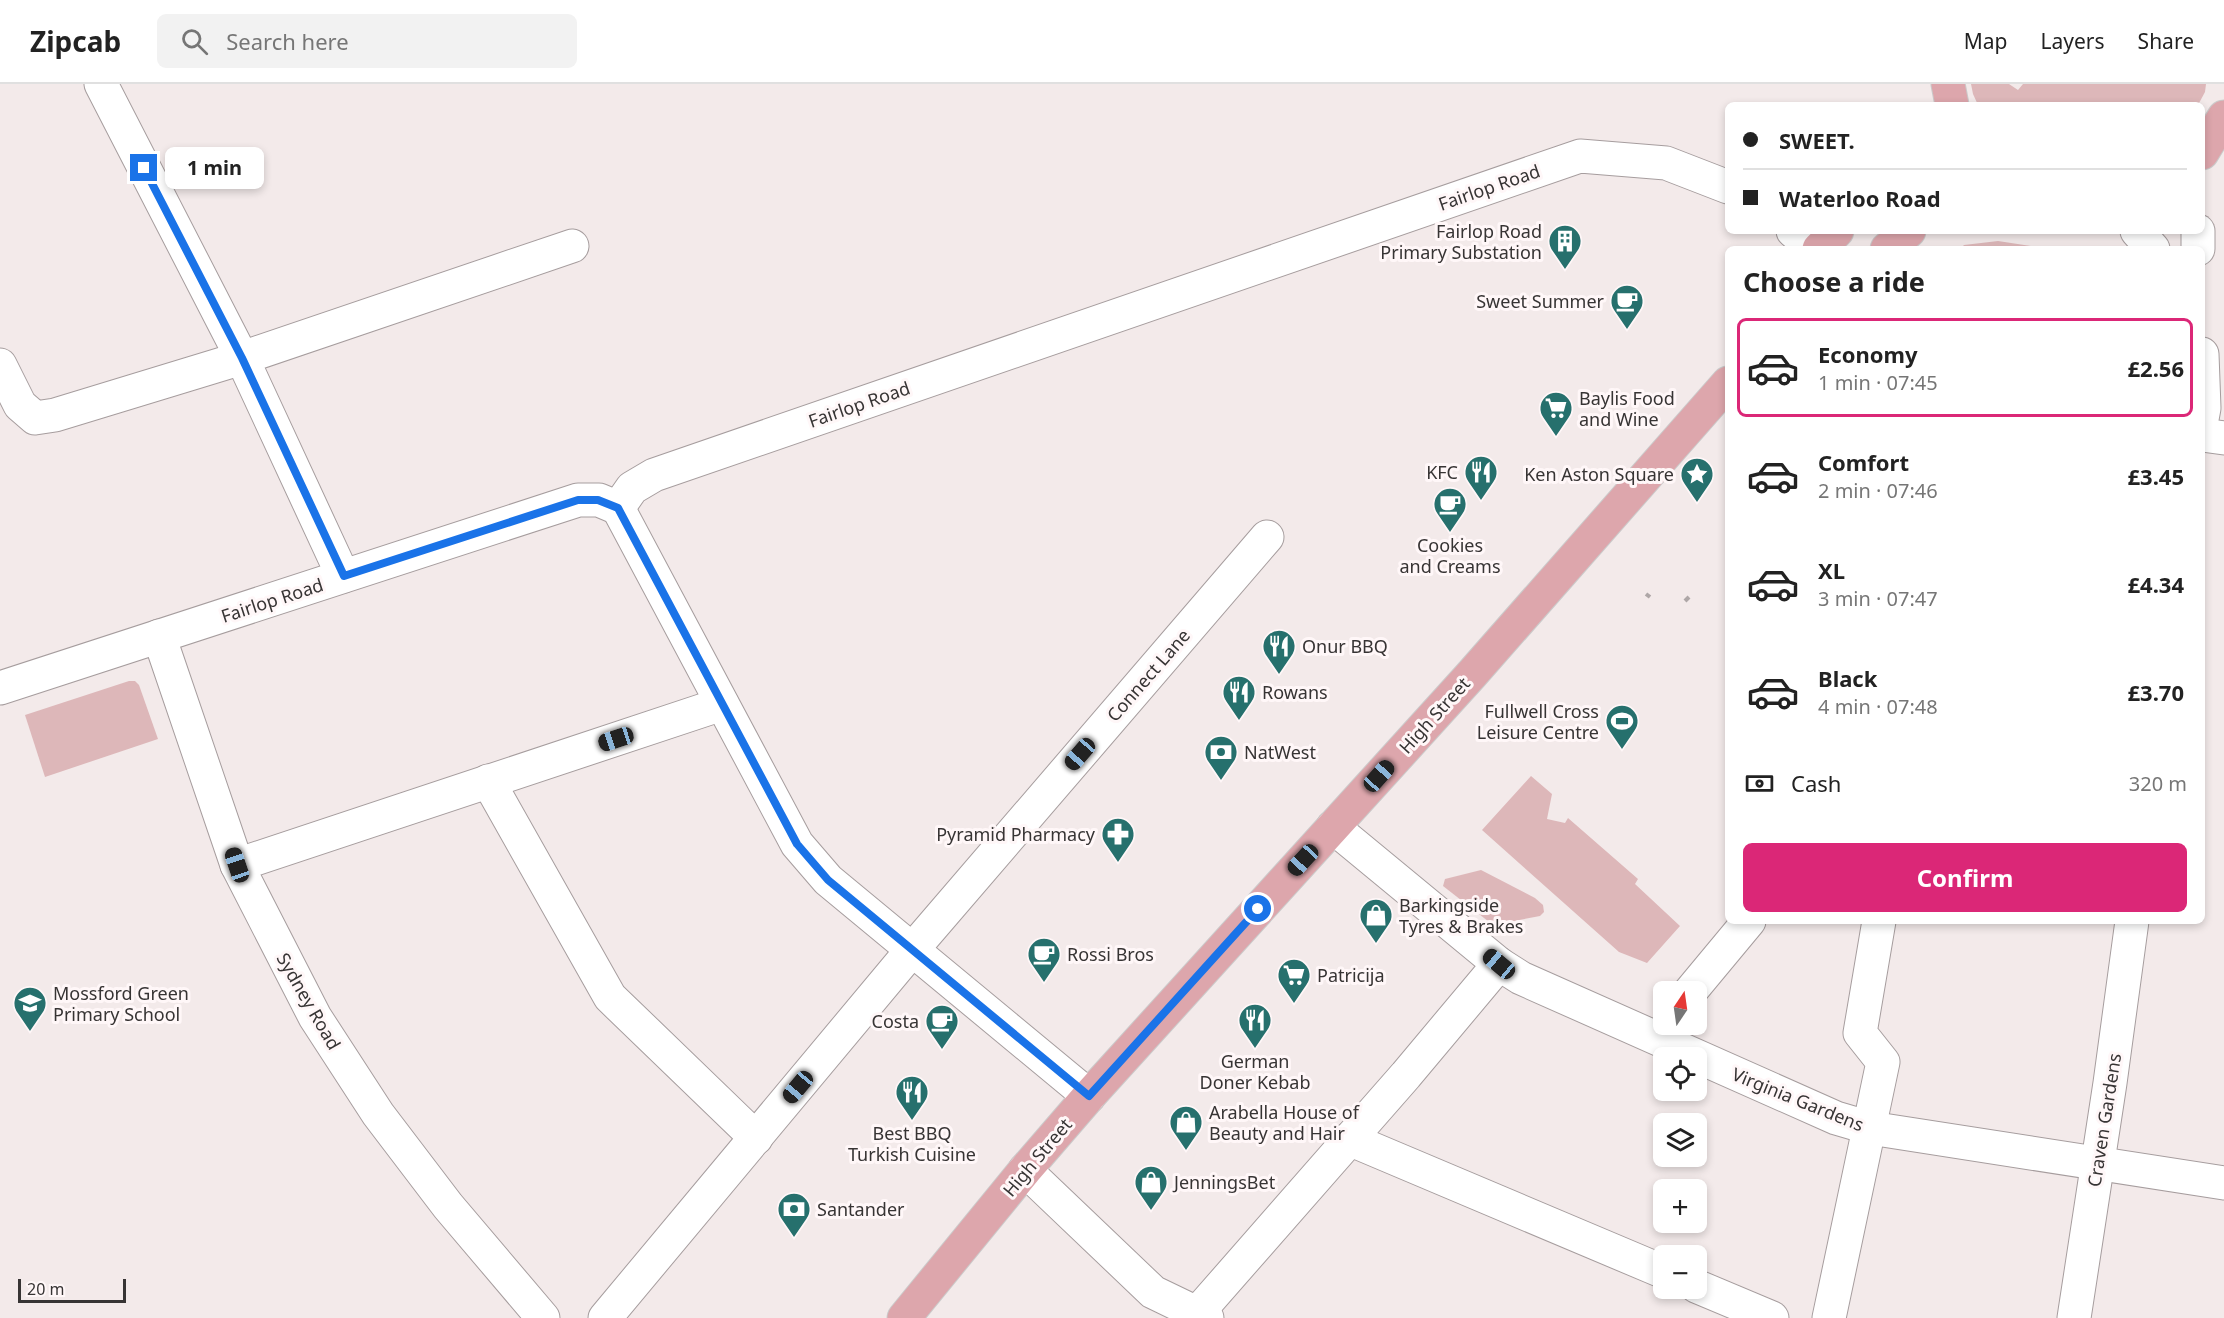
<!DOCTYPE html>
<meta charset="utf-8">
<style>
:root{--surface:#fff;--page:#f2f2f2;--text:#222;--muted:#767676;--line:#e0e0e0;--accent:#db2777}
body{margin:0;font-family:"Noto Sans",sans-serif;background:var(--page);color:var(--text);height:100vh;display:flex;flex-direction:column;font-size:22px;white-space:nowrap}
*{box-sizing:border-box;margin:0}
p{font-size:20px;color:var(--muted)}
.icon{flex:none;width:33px;height:33px;fill:none;stroke:currentColor;stroke-width:2;stroke-linecap:round;stroke-linejoin:round}
.map{position:relative;flex:1;overflow:hidden}
.details{position:absolute;left:1725px;top:162px;width:480px;height:678px;display:flex;flex-direction:column;background:var(--surface);border-radius:9px;box-shadow:0 3px 9px #0003}
.details>*{flex:none}
.hud{position:absolute;left:1725px;top:18px;width:480px;height:132px;border-radius:9px;box-shadow:0 3px 9px #0003;display:grid;align-content:center;height:132px;padding:0 18px;background:var(--surface)}
.needle{width:39px;rotate:13deg}
.fabs{position:absolute;left:1653px;top:897px;display:grid;gap:12px}
.fabs a{display:grid;place-items:center;width:54px;height:54px;border-radius:9px;background:var(--surface);box-shadow:0 3px 9px #0003;font-size:30px}
.scale{position:absolute;left:18px;bottom:15px;width:108px;box-sizing:border-box;padding-left:6px;border:3px solid #373434;border-top:0;font-size:16px;line-height:21px;white-space:nowrap;color:#373434;-webkit-text-stroke:4px #fff7f8;paint-order:stroke}
.end{position:absolute;width:27px;height:27px;margin:-14px;border:8px solid #1a73e8;background:#fff;box-shadow:0 0 0 3px #fff}
.from{border-radius:50%}
.bubble{position:absolute;height:42px;border-radius:9px;background:var(--surface);box-shadow:0 3px 9px #0003;font-size:20px;font-weight:700;line-height:42px;text-align:center}
.car{position:absolute;width:18px;height:36px;margin:-18px -9px;border-radius:8px;box-shadow:0 0 4px 2px #0007;background:linear-gradient(#222 24%,#8ab4d8 0 40%,#222 0 76%,#8ab4d8 0 86%,#222 0)}
.hud b{display:flex;align-items:center;gap:21px;height:57px;font-size:22px}
.hud b+b{border-top:2px solid var(--line)}
.hud i{width:15px;height:15px;background:var(--text)}
ul{padding:0;list-style:none}
li{display:flex;align-items:center;gap:18px;height:99px;margin:0 12px 9px;padding:0 6px;border:3px solid transparent;border-radius:9px}
li div{flex:1}
li b{display:block;font-size:22px}
li em{font-style:normal;font-weight:700}
li.current{border-color:var(--accent)}
li>.icon{width:54px;height:54px;stroke-width:1.5}
h2{padding:0 18px;font-size:27px;line-height:72px}
.pay{display:flex;align-items:center;gap:15px;height:66px;padding:0 18px;font-size:22px}
.pay p{margin-inline-start:auto}
.button{display:flex;gap:12px;margin-top:auto;padding:12px 18px}
.button a{flex:1;height:69px;border-radius:9px;background:var(--accent);color:#fff;font-size:24px;font-weight:700;line-height:69px;text-align:center}
header{display:flex;align-items:center;gap:36px;box-sizing:border-box;height:84px;padding:0 30px;background:var(--surface);border-bottom:2px solid var(--line)}
header strong{font-size:28px}
nav{display:flex;gap:33px;margin-inline-start:auto;font-size:21px}
.search{width:420px;height:54px;background:var(--page);display:flex;align-items:center;gap:15px;box-sizing:border-box;padding:0 21px;border-radius:9px;color:var(--muted);font-size:22px}
.map>svg:first-child{display:block}
.green{fill:#ddb7b9}
.lines{fill:none;stroke-linecap:round;stroke-linejoin:round}
.minor-casing{stroke:#a69d9e;stroke-width:35}
.major-casing{stroke:#cbcaca;stroke-width:35}
.path{stroke:#aea7a7;stroke-width:4;stroke-dasharray:6 3;stroke-linecap:butt}
.minor{stroke:#fff;stroke-width:33}
.major{stroke:#dda6ac;stroke-width:33}
.route{stroke:#1a73e8;stroke-width:8}
.labels{text-anchor:middle;dominant-baseline:central;stroke-width:6;stroke-linejoin:round;paint-order:stroke}
.street-label{font-size:18px;fill:#373434;stroke:#fff7f8}
.poi-label{font-size:18px;fill:#373434;stroke:#fff7f8;text-anchor:start}
</style>
<header>
<strong>Zipcab</strong>
<div class="search"><svg class="icon" aria-label="search" viewBox="0 0 24 24"><circle cx="10" cy="10" r="6"/><path d="M15 15l6 6"/></svg>Search here</div>
<nav><a>Map</a><a>Layers</a><a>Share</a></nav>
</header>
<div class="map">
<svg width="2224" height="1234" viewBox="0 0 2224 1234">
<rect width="100%" height="100%" fill="#f3eaea"/>
<g class="green">
<polygon points="1971,0 2009,0 2018,6 2023,0 2206,0 2205,8 2198,21 1978,21 1973,10"/>
<polygon points="1998,157 2050,165 1960,165 1964,161"/>
<polygon points="129,597 135,597 139,601 158,655 45,693 25,631"/>
<polygon points="1531,692 1552,710 1547,735 1565,739 1568,734 1638,795 1635,800 1680,842 1647,879 1619,868 1482,746"/>
<polygon points="1481,786 1535,814 1543,821 1544,828 1540,832 1493,841 1443,802 1445,795"/>
</g>
<g class="lines">
<defs>
<g id="minor">
<polyline points="101,0 242,274 343,492"/>
<polyline points="1793,147 1814,165"/>
<polyline points="2137,147 2153,165"/>
<polyline points="2198,165 2198,147"/>
<polyline points="2202,270 2204,324 2202,335"/>
<polyline points="0,281 20,321 35,334 55,331 242,274 572,162"/>
<polyline points="2202,351 2224,354"/>
<polyline points="618,424 632,404 654,391 1580,72 1666,79 1728,103"/>
<polyline points="618,424 797,760 828,796 1089,1012"/>
<polyline points="159,552 237,781 315,933 378,1030 448,1122 543,1234"/>
<polyline points="0,604 578,416 599,416 618,424"/>
<polyline points="488,697 610,913 756,1054"/>
<polyline points="1333,743 1499,880 1521,894 1836,1034 1870,1044 2224,1099"/>
<polyline points="237,781 722,620"/>
<polyline points="1690,908 1749,837"/>
<polyline points="1349,1055 1664,1188"/>
<polyline points="1025,1086 1153,1208 1207,1234"/>
<polyline points="1696,1202 1772,1234"/>
<polyline points="605,1234 912,866 1267,453"/>
<polyline points="1193,1234 1406,991 1499,880"/>
<polyline points="1829,1234 1883,978 1860,949 1879,837"/>
<polyline points="2074,1234 2110,999 2132,837"/>
</g>
<g id="major">
<polyline points="1948,0 1952,21"/>
<polyline points="2202,69 2224,33"/>
<polyline points="1819,165 1837,147"/>
<polyline points="1887,165 1909,147"/>
<polyline points="904,1234 1025,1086 1089,1012 1472,590 1728,299"/>
</g>
</defs>
<use href="#minor" class="minor-casing"/>
<use href="#major" class="major-casing"/>
<g class="path">
<polyline points="1646,510 1650,513"/>
<polyline points="1685,517 1689,513"/>
</g>
<use href="#minor" class="minor"/>
<use href="#major" class="major"/>
</g>
<g class="lines">
<polyline class="route" points="144,84 242,274 344,492 578,416 598,416 618,424 797,760 828,796 1089,1012 1258,825"/>
</g>
<defs>
<symbol id="building-pin" viewBox="-11 -11 22 30"><path d="M0 17L-7.5 6A9.5 9.5 0 1 1 7.5 6Z" fill="#26706d" stroke="#fff7f8"/><path d="M-4-6H4V6H1V3H-1V6H-4ZM-2.5-4.3h1.7v1.8h-1.7ZM.8-4.3h1.7v1.8H.8ZM-2.5-1h1.7V.8h-1.7ZM.8-1h1.7V.8H.8Z" fill="#fff"/></symbol>
<symbol id="cafe-pin" viewBox="-11 -11 22 30"><path d="M0 17L-7.5 6A9.5 9.5 0 1 1 7.5 6Z" fill="#26706d" stroke="#fff7f8"/><path d="M-5.5-4.5H6V0H3Q3 3.5 0 3.5H-2.5Q-5.5 3.5-5.5 0ZM3-3.2v2h1.7v-2ZM-6 4.5H4V6H-6Z" fill="#fff"/></symbol>
<symbol id="supermarket-pin" viewBox="-11 -11 22 30"><path d="M0 17L-7.5 6A9.5 9.5 0 1 1 7.5 6Z" fill="#26706d" stroke="#fff7f8"/><path d="M-6-5.5h2.5l.6 2H6L4.5 2H-2.5L-4.4-4H-6ZM-1.5 3.2a1.3 1.3 0 1 0 .1 0ZM3 3.2a1.3 1.3 0 1 0 .1 0Z" fill="#fff"/></symbol>
<symbol id="restaurant-pin" viewBox="-11 -11 22 30"><path d="M0 17L-7.5 6A9.5 9.5 0 1 1 7.5 6Z" fill="#26706d" stroke="#fff7f8"/><path d="M-5-6h1v4h1v-4h1v4h1v-4h1v5L-1.5 .5V6h-2V.5L-5-1ZM5-6V6H3V1.5H1.5Q1.5-4 5-6Z" fill="#fff"/></symbol>
<symbol id="sight-pin" viewBox="-11 -11 22 30"><path d="M0 17L-7.5 6A9.5 9.5 0 1 1 7.5 6Z" fill="#26706d" stroke="#fff7f8"/><path d="M0-6L1.8-2.2L6-1.7L2.9 1.2L3.7 5.4L0 3.3L-3.7 5.4L-2.9 1.2L-6-1.7L-1.8-2.2Z" fill="#fff"/></symbol>
<symbol id="stadium-pin" viewBox="-11 -11 22 30"><path d="M0 17L-7.5 6A9.5 9.5 0 1 1 7.5 6Z" fill="#26706d" stroke="#fff7f8"/><path d="M0-5a6.5 5 0 1 0 0 10a6.5 5 0 1 0 0-10ZM-3.5-1.8h7v3.6h-7Z" fill="#fff"/></symbol>
<symbol id="bank-pin" viewBox="-11 -11 22 30"><path d="M0 17L-7.5 6A9.5 9.5 0 1 1 7.5 6Z" fill="#26706d" stroke="#fff7f8"/><path d="M-6-4H6V4H-6ZM0-2.3a2.3 2.3 0 1 0 0 4.6a2.3 2.3 0 1 0 0-4.6Z" fill="#fff"/></symbol>
<symbol id="pharmacy-pin" viewBox="-11 -11 22 30"><path d="M0 17L-7.5 6A9.5 9.5 0 1 1 7.5 6Z" fill="#26706d" stroke="#fff7f8"/><path d="M-2-6h4v4h4v4h-4v4h-4v-4h-4v-4h4Z" fill="#fff"/></symbol>
<symbol id="shop-pin" viewBox="-11 -11 22 30"><path d="M0 17L-7.5 6A9.5 9.5 0 1 1 7.5 6Z" fill="#26706d" stroke="#fff7f8"/><path d="M-5-2.5h2.3a2.7 3.5 0 0 1 5.4 0H5L5.5 6h-11ZM-1.5-2.5h3a1.5 2.3 0 0 0-3 0Z" fill="#fff"/></symbol>
<symbol id="school-pin" viewBox="-11 -11 22 30"><path d="M0 17L-7.5 6A9.5 9.5 0 1 1 7.5 6Z" fill="#26706d" stroke="#fff7f8"/><path d="M0-5L7-2L0 1L-7-2ZM-4 1L0 2.5L4 1V4Q0 6-4 4Z" fill="#fff"/></symbol>
</defs>
<g fill-rule="evenodd">
<use href="#building-pin" x="1546" y="138" width="38" height="52"/>
<use href="#cafe-pin" x="1608" y="198" width="38" height="52"/>
<use href="#supermarket-pin" x="1537" y="305" width="38" height="52"/>
<use href="#restaurant-pin" x="1462" y="369" width="38" height="52"/>
<use href="#sight-pin" x="1678" y="371" width="38" height="52"/>
<use href="#cafe-pin" x="1431" y="401" width="38" height="52"/>
<use href="#restaurant-pin" x="1260" y="543" width="38" height="52"/>
<use href="#restaurant-pin" x="1220" y="589" width="38" height="52"/>
<use href="#stadium-pin" x="1603" y="618" width="38" height="52"/>
<use href="#bank-pin" x="1202" y="649" width="38" height="52"/>
<use href="#pharmacy-pin" x="1099" y="731" width="38" height="52"/>
<use href="#shop-pin" x="1357" y="812" width="38" height="52"/>
<use href="#cafe-pin" x="1025" y="851" width="38" height="52"/>
<use href="#supermarket-pin" x="1275" y="872" width="38" height="52"/>
<use href="#school-pin" x="11" y="900" width="38" height="52"/>
<use href="#restaurant-pin" x="1236" y="917" width="38" height="52"/>
<use href="#cafe-pin" x="923" y="918" width="38" height="52"/>
<use href="#restaurant-pin" x="893" y="989" width="38" height="52"/>
<use href="#shop-pin" x="1167" y="1019" width="38" height="52"/>
<use href="#shop-pin" x="1132" y="1079" width="38" height="52"/>
<use href="#bank-pin" x="775" y="1106" width="38" height="52"/>
</g>
<g class="labels">
<g class="street-label">
<text transform="translate(1489 103) rotate(-19)">Fairlop Road</text>
<text transform="translate(859 320) rotate(-19)">Fairlop Road</text>
<text transform="translate(272 516) rotate(-18)">Fairlop Road</text>
<text transform="translate(1148 591) rotate(-49)">Connect Lane</text>
<text transform="translate(1434 631) rotate(-48)">High Street</text>
<text transform="translate(309 917) rotate(60)">Sydney Road</text>
<text transform="translate(1798 1015) rotate(22)">Virginia Gardens</text>
<text transform="translate(2104 1036) rotate(-81)">Craven Gardens</text>
<text transform="translate(1037 1073) rotate(-50)">High Street</text>
</g>
<g class="poi-label">
<text x="1542" y="147" text-anchor="end">Fairlop Road<tspan x="1542" dy="21">Primary Substation</tspan></text>
<text x="1604" y="217" text-anchor="end">Sweet Summer</text>
<text x="1579" y="314">Baylis Food<tspan x="1579" dy="21">and Wine</tspan></text>
<text x="1458" y="388" text-anchor="end">KFC</text>
<text x="1674" y="390" text-anchor="end">Ken Aston Square</text>
<text x="1450" y="461" text-anchor="middle">Cookies<tspan x="1450" dy="21">and Creams</tspan></text>
<text x="1302" y="562">Onur BBQ</text>
<text x="1262" y="608">Rowans</text>
<text x="1599" y="627" text-anchor="end">Fullwell Cross<tspan x="1599" dy="21">Leisure Centre</tspan></text>
<text x="1244" y="668">NatWest</text>
<text x="1095" y="750" text-anchor="end">Pyramid Pharmacy</text>
<text x="1399" y="821">Barkingside<tspan x="1399" dy="21">Tyres &amp; Brakes</tspan></text>
<text x="1067" y="870">Rossi Bros</text>
<text x="1317" y="891">Patricija</text>
<text x="53" y="909">Mossford Green<tspan x="53" dy="21">Primary School</tspan></text>
<text x="919" y="937" text-anchor="end">Costa</text>
<text x="1255" y="977" text-anchor="middle">German<tspan x="1255" dy="21">Doner Kebab</tspan></text>
<text x="1209" y="1028">Arabella House of<tspan x="1209" dy="21">Beauty and Hair</tspan></text>
<text x="912" y="1049" text-anchor="middle">Best BBQ<tspan x="912" dy="21">Turkish Cuisine</tspan></text>
<text x="1174" y="1098">JenningsBet</text>
<text x="817" y="1125">Santander</text>
</g>
</g>
</svg>
<div class="fabs">
<a><svg class="needle" viewBox="-14 -14 28 28"><path d="M0-13l5 13h-10z" fill="#e53935"/><path d="M0 13l5-13h-10z" fill="#767676"/></svg></a>
<a><svg class="icon" aria-label="locate" viewBox="0 0 24 24"><circle cx="12" cy="12" r="6"/><path d="M12 2v4M12 18v4M2 12h4M18 12h4"/></svg></a>
<a><svg class="icon" aria-label="layers" viewBox="0 0 24 24"><path d="M12 4l9 5-9 5-9-5zM3 14l9 5 9-5"/></svg></a>
<a>+</a>
<a>−</a>
</div>
<div class="scale">20 m</div>
<i class="end from" style="left:1258px;top:825px"></i>
<i class="end" style="left:144px;top:84px"></i>
<div class="bubble" style="left:165px;top:63px;width:99px">1 min</div>
<i class="car" style="left:616px;top:655px;rotate:252deg"></i>
<i class="car" style="left:1080px;top:670px;rotate:221deg"></i>
<i class="car" style="left:1379px;top:692px;rotate:42deg"></i>
<i class="car" style="left:1303px;top:776px;rotate:223deg"></i>
<i class="car" style="left:237px;top:781px;rotate:341deg"></i>
<i class="car" style="left:1499px;top:880px;rotate:310deg"></i>
<i class="car" style="left:798px;top:1003px;rotate:220deg"></i>
<div class="hud">
<b><i class="from"></i>SWEET.</b>
<b><i></i>Waterloo Road</b>
</div>
<section class="details">
<h2>Choose a ride</h2>
<ul>
<li class="current"><svg class="icon" aria-label="car" viewBox="0 0 24 24"><path d="M5 17H2v-5l4-1 3-4h7l3 4 3 1v5h-3M9 17h6M6 11h13"/><circle cx="7" cy="17" r="2"/><circle cx="17" cy="17" r="2"/></svg><div><b>Economy</b><p>1 min · 07:45</p></div><em>£2.56</em></li>
<li><svg class="icon" aria-label="car" viewBox="0 0 24 24"><path d="M5 17H2v-5l4-1 3-4h7l3 4 3 1v5h-3M9 17h6M6 11h13"/><circle cx="7" cy="17" r="2"/><circle cx="17" cy="17" r="2"/></svg><div><b>Comfort</b><p>2 min · 07:46</p></div><em>£3.45</em></li>
<li><svg class="icon" aria-label="car" viewBox="0 0 24 24"><path d="M5 17H2v-5l4-1 3-4h7l3 4 3 1v5h-3M9 17h6M6 11h13"/><circle cx="7" cy="17" r="2"/><circle cx="17" cy="17" r="2"/></svg><div><b>XL</b><p>3 min · 07:47</p></div><em>£4.34</em></li>
<li><svg class="icon" aria-label="car" viewBox="0 0 24 24"><path d="M5 17H2v-5l4-1 3-4h7l3 4 3 1v5h-3M9 17h6M6 11h13"/><circle cx="7" cy="17" r="2"/><circle cx="17" cy="17" r="2"/></svg><div><b>Black</b><p>4 min · 07:48</p></div><em>£3.70</em></li>
</ul>
<div class="pay"><svg class="icon" aria-label="cash" viewBox="0 0 24 24"><path d="M3 7h18v10H3z"/><circle cx="12" cy="12" r="2"/></svg>Cash<p>320 m</p></div>
<div class="button"><a>Confirm</a></div>
</section>
</div>
